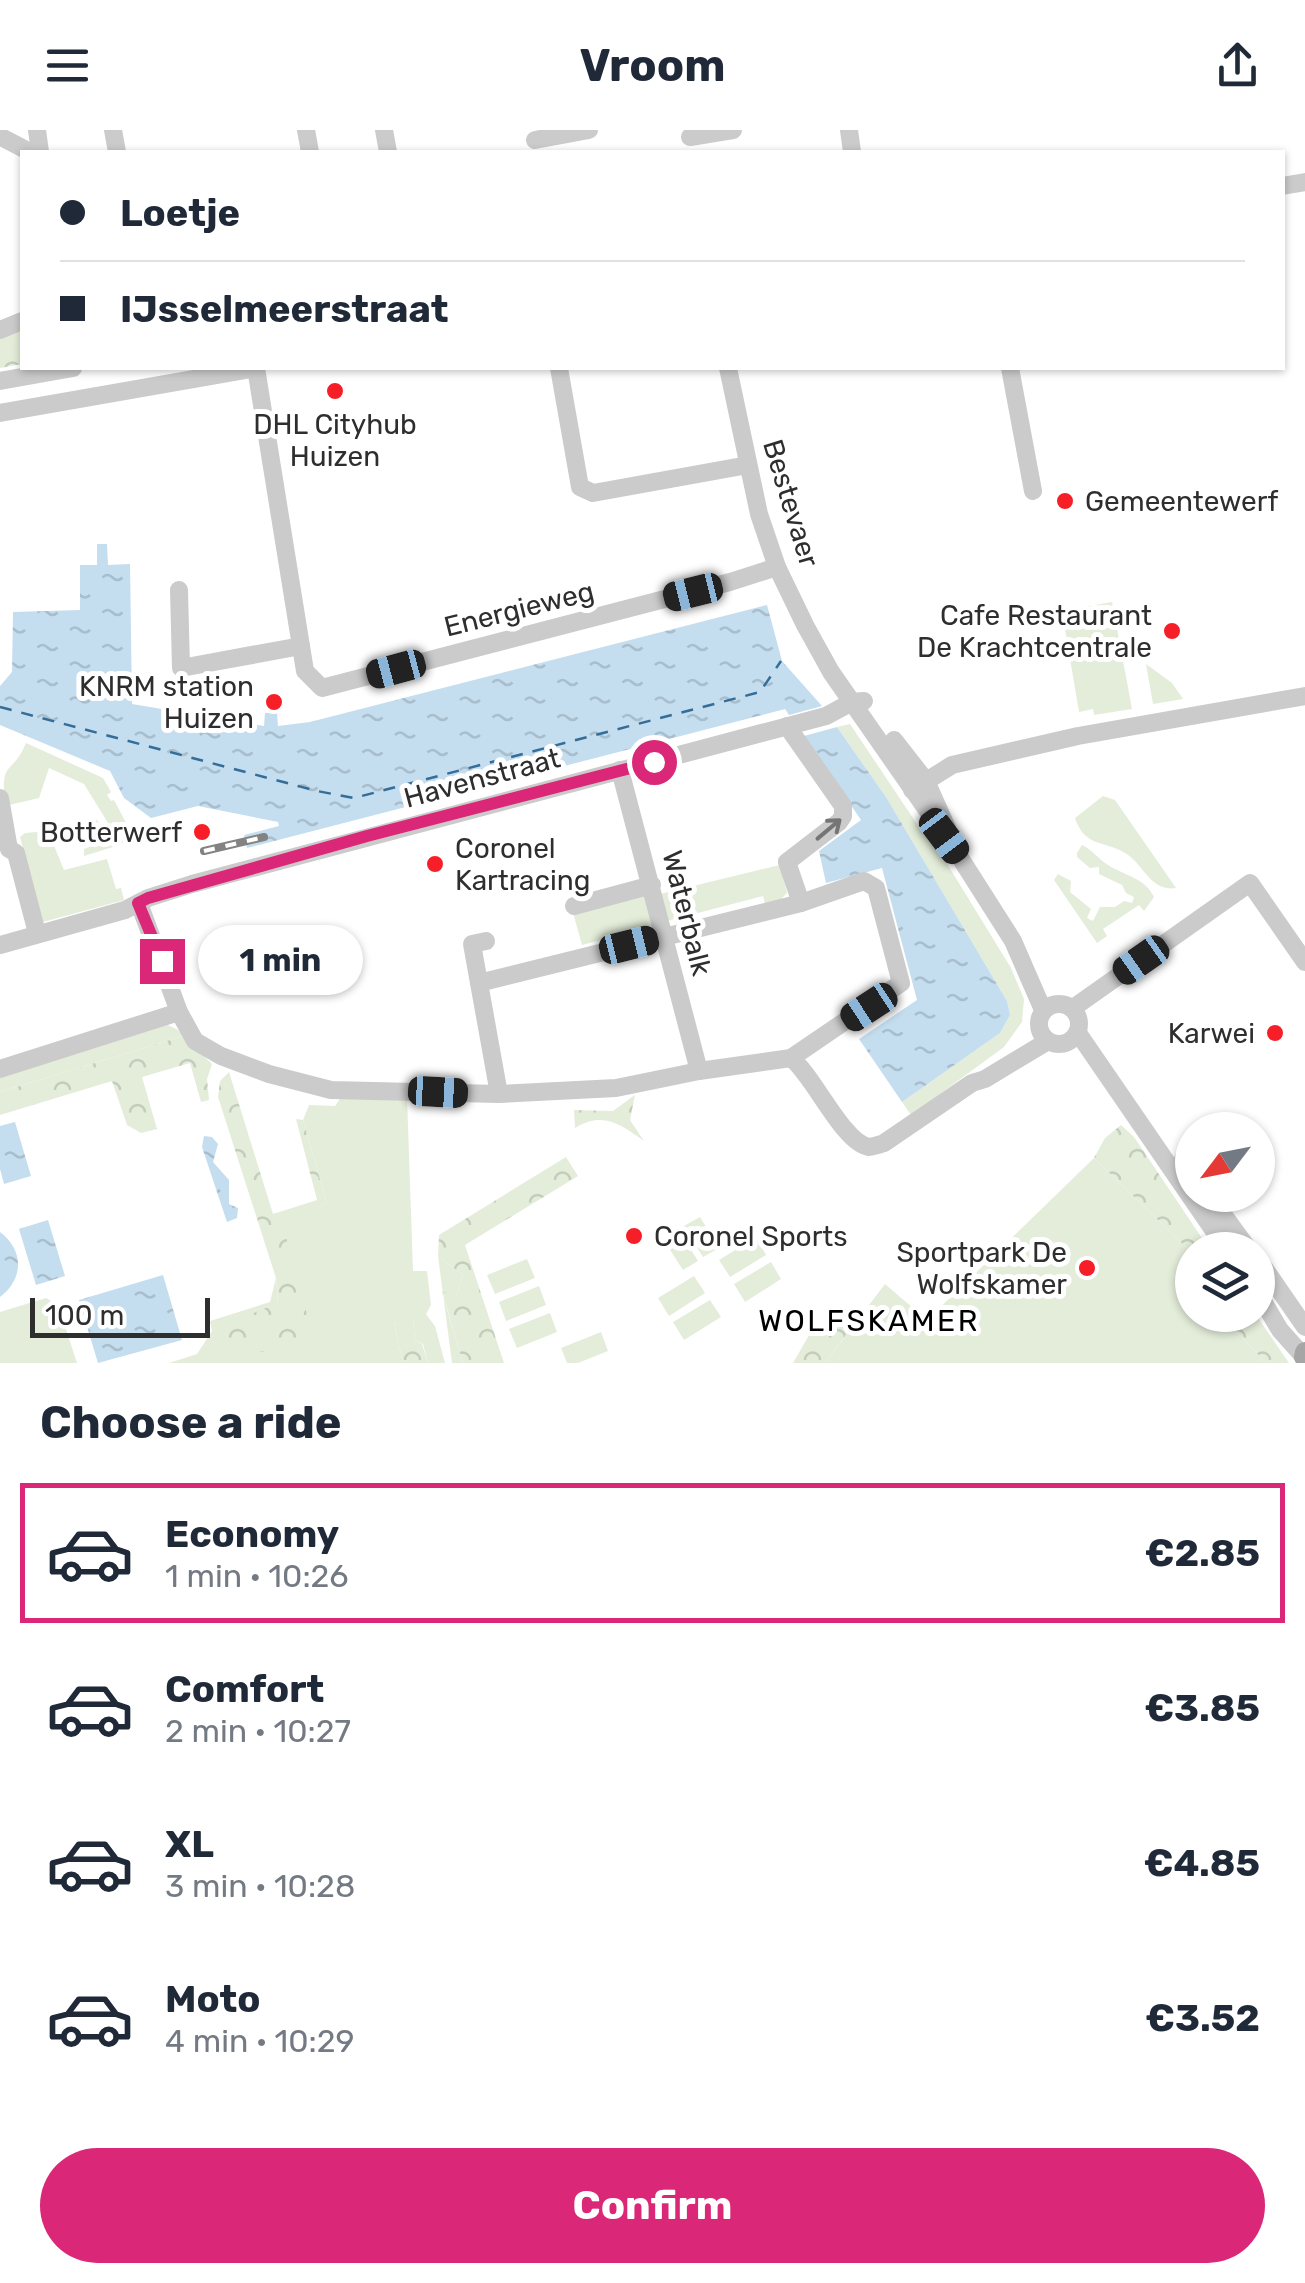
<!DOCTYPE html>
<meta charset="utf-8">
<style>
:root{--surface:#fff;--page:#f6f6f7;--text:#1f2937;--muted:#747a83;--line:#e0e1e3;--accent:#db2777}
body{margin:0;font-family:Rubik,sans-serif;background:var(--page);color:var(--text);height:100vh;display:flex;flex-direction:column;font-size:38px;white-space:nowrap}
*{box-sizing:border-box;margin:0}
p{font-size:32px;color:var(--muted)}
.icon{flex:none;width:55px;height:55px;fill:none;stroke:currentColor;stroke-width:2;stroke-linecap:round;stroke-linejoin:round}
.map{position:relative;height:1233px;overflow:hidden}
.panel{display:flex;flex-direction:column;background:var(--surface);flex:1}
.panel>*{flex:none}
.hud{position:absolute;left:20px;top:20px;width:1265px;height:220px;border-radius:0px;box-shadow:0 2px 8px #0004;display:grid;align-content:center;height:220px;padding:0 40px;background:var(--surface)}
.needle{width:65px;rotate:238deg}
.buttons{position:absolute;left:1175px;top:982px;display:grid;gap:20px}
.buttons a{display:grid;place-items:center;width:100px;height:100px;border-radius:50%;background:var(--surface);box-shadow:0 2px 8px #0004;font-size:50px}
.scale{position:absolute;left:30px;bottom:25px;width:180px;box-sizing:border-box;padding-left:10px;border:5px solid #2e2e2e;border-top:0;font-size:28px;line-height:35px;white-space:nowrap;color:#2e2e2e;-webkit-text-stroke:8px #fff;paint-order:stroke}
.end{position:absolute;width:45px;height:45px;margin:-22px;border:12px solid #db2777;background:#fff;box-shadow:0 0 0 5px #fff}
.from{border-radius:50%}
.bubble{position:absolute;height:70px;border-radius:35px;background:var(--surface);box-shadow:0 2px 8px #0004;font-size:32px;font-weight:700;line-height:70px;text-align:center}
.car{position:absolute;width:30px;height:60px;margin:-30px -15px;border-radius:12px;box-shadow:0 0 8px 2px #0007;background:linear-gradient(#222 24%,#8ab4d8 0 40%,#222 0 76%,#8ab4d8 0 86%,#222 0)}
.hud b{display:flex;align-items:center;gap:35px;height:95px;font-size:38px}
.hud b+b{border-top:2px solid var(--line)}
.hud i{width:25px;height:25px;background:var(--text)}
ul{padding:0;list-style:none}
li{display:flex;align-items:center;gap:30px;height:140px;margin:0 20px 15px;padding:0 20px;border:5px solid transparent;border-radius:0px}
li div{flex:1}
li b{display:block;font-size:38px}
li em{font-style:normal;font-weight:700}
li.selected{border-color:var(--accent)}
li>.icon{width:90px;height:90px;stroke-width:1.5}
h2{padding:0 40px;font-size:45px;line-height:120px}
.action{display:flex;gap:20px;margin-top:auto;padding:20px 40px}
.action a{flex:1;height:115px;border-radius:60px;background:var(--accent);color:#fff;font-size:40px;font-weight:700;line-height:115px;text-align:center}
header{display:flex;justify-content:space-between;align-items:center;height:130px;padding:0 40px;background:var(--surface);font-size:45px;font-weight:700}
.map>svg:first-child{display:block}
.green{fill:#e4edda}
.forest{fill:url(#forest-crowns)}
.water{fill:url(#water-ripples)}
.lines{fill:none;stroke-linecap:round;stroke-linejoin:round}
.ferry{stroke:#346e98;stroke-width:2.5;stroke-dasharray:12 10;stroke-linecap:butt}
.minor{stroke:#cbcbcb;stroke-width:18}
.major{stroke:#a6a6a6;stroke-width:20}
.rail-casing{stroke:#838383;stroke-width:8}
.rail{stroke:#fff;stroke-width:4;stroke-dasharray:11;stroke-linecap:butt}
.oneway{stroke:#757575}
.route{stroke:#db2777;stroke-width:12}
.poi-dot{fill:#f61f28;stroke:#fff;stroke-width:4}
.labels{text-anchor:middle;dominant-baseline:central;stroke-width:10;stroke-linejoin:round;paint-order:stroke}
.poi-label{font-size:28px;fill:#2e2e2e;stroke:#fff;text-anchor:end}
.street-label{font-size:28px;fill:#2e2e2e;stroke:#fff}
.neighbourhood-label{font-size:30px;letter-spacing:2.5px;fill:#000;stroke:#fff}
</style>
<header><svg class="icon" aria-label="menu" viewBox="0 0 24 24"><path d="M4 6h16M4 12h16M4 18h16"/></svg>Vroom<svg class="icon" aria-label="share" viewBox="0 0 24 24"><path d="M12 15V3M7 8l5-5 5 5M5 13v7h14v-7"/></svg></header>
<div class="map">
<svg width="1305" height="1233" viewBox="0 0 1305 1233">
<defs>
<pattern id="forest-crowns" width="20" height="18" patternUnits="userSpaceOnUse" patternTransform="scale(2.5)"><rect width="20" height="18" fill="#e4edda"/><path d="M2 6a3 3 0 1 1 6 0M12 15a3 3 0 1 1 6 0" fill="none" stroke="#c4ccbb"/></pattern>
<pattern id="water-ripples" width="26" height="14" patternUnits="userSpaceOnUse" patternTransform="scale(2.5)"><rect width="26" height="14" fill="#c4ddef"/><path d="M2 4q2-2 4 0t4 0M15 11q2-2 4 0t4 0" fill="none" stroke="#a9becd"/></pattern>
</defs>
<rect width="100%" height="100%" fill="#fff"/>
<g class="green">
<polygon points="1112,472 1132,579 1094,585 1093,579 1079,582 1062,481"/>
<polygon points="1146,534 1172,553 1183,569 1153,574"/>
<polygon points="850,594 921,700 946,732 1011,838 1024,869 1022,892 1004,917 911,985 902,972 1000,903 1010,885 1007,871 886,667 837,597"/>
<path d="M26,613L103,648L111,662L107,665L111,671L114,670L133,706L121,714L84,654L49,638L39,668L5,676C0,627 12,647 26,613Z"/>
<path d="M1103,666L1115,670L1176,758C1150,762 1144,734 1125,723C1104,710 1085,718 1075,688Z"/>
<polygon points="92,688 97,690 113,717 84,726 84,719 92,716 86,694"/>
<polygon points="48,701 64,740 107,729 116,759 121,758 124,770 43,792 20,707 25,703"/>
<path d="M1082,715C1093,720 1098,729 1108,735C1125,746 1144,747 1154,767L1144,781L1139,775L1103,799L1107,806L1097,813L1054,750L1058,744L1071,751L1070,762L1091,779L1087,788L1093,791L1100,777H1115L1124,771L1132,773L1134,767L1126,763L1122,755L1099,744V737L1090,738L1077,727V723Z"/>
<polygon points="780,735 787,763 779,771 765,774 763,766 667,791 660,764"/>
<polygon points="647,763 656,795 582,815 573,783"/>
<polygon points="166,894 178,900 183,906 0,962 0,947"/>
<polygon points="341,967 407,967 413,1141 427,1141 431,1175 426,1184 435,1196 445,1233 428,1233 423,1214 415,1210 413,1189 394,1193 403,1233 169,1233 197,1224 212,1201 210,1191 270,1172 276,1148 278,1174 221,1197 284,1220 280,1087 327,1074 303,990 309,975 335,976"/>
<polygon points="1094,1028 1192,1123 1192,1185 1221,1185 1266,1233 825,1233 885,1154 927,1190"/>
<polygon points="700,1087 719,1118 703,1127 684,1096"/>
<polygon points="678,1099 698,1131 683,1140 663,1109"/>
<polygon points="756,1107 766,1125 730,1147 719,1130"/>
<polygon points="438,1126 463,1145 456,1167 442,1162 463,1233 452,1233"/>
<polygon points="527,1129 535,1148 495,1164 487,1145"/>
<polygon points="771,1132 781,1149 745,1172 734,1154"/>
<polygon points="694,1146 705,1163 669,1186 658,1168"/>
<polygon points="539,1156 546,1175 506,1191 499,1172"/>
<polygon points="46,1168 58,1175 77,1233 0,1233 0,1182"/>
<polygon points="710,1170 721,1187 684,1210 673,1192"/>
<polygon points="550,1183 557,1202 517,1218 509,1199"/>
<polygon points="601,1202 608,1221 578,1233 567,1233 561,1218"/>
</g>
<g class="forest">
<polygon points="22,197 22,234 0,238 0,207"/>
<polygon points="183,906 212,934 207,949 209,970 201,972 190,933 142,947 157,999 141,1003 127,995 112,951 0,985 0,962"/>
<polygon points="229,942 273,1084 317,1070 296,989 303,990 327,1074 281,1088 312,1203 284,1220 238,1224 220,1197 278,1173 276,1148 218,967 220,951"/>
<path d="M635,965L630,990L644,1011C620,994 603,981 575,998L574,980L613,981Z"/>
<polygon points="1121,995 1134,1007 1210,1120 1192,1120 1192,1123 1094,1028 1105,1008"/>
<polygon points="566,1027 578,1046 465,1115 504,1233 463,1233 442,1161 456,1167 463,1145 438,1126 439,1105"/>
<polygon points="1221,1185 1256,1185 1289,1233 1266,1233"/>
<polygon points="413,1188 415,1210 422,1214 428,1233 403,1233 394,1193"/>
<polygon points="837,1188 849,1201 825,1233 793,1233 812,1200"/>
</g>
<g class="water">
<polygon points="97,414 107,414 108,435 130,434 132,574 264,596 265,583 277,583 278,596 310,592 767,475 782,531 822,576 789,585 785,579 247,718 244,705 279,696 278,692 198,676 151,688 124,668 110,641 0,595 0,556 12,542 13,482 80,480 80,435 97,435"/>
<polygon points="837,597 886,667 1007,871 1010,885 1000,903 902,972 859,909 917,870 882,738 826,753 819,721 861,690 804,606"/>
<polygon points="15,992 31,1046 4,1054 0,1039 0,996"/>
<polygon points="204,1006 212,1007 218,1014 213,1032 229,1050 229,1074 238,1078 237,1088 227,1092 202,1017"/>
<polygon points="48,1090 65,1146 36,1155 19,1099"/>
<path d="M0,1102C24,1120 24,1149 0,1167Z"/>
<polygon points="163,1145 182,1210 98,1233 79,1170"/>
</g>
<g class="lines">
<polyline class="ferry" points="0,577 317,661 354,668 760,562 781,531"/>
<g class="minor">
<polyline points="37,0 40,22"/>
<polyline points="113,0 117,22"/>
<polyline points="306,0 310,22"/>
<polyline points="384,0 388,22"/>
<polyline points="849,0 852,22"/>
<polyline points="1,7 30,22"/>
<polyline points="690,7 733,0"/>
<polyline points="535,10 589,0"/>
<polyline points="1282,56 1305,52"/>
<polyline points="0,200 22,191"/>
<polyline points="256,238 305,541 322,558 730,452 777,437"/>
<polyline points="559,238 580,357 593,363 748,335"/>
<polyline points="728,238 759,384 777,437 805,495 831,542 959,726 1013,811 1043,880"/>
<polyline points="1010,238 1033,361"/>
<polyline points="0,251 73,238"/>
<polyline points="0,283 256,238"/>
<polyline points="179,460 181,538 301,516"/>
<polyline points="787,596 843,676 843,686 839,692 787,732 801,773"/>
<polyline points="894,610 926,651 947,698"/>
<polyline points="620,640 699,941"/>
<polyline points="912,660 952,635 1078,606 1305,566"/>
<polyline points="0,668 9,719 16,723 37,803"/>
<path d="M139,773L179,882L195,911L221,926L269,944L331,960L499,964L616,958L699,941L791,928C814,946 843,1013 869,1017C871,1017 882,1014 884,1013L972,953L985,949L1048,911"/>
<polyline points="574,776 652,755"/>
<polyline points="0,815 125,780 148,768 192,754 826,586 852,572 864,571"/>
<polyline points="479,853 472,814 486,811"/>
<circle cx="1059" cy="894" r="20"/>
<polyline points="1073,878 1250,753 1305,832"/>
<polyline points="1078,903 1227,1120"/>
<polyline points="0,939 179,882"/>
<polyline points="499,964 479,853 801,773 864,751 876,758 901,853 791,928"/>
<polyline points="1177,1047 1192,1041 1183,1029"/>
<polyline points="1209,1065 1249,1120"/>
<polyline points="1258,1129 1305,1197"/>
<polyline points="1258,1163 1280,1200 1304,1227"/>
</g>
<polyline class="major" points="1304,1227 1305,1222"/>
<defs>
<polyline id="rail" points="204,721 264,707"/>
</defs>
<use href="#rail" class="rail-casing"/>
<use href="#rail" class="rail"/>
</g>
<defs><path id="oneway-shaft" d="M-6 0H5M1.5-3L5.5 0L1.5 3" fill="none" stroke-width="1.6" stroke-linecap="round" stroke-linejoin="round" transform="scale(2.5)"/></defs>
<use class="oneway" href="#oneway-shaft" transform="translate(829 699) rotate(-40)"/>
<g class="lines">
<polyline class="route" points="162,831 138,773 148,768 367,706 654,632"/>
</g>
<g class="poi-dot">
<circle cx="335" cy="261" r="10"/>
<circle cx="1065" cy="371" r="10"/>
<circle cx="1172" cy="501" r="10"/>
<circle cx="274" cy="572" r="10"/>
<circle cx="202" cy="702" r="10"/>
<circle cx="435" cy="734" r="10"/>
<circle cx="1275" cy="903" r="10"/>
<circle cx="634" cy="1106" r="10"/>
<circle cx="1087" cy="1138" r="10"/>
</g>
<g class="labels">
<g class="poi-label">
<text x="335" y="294" text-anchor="middle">DHL Cityhub<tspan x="335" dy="32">Huizen</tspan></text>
<text x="1085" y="371" text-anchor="start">Gemeentewerf</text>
<text x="1152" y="485">Cafe Restaurant<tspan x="1152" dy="32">De Krachtcentrale</tspan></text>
<text x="254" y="556">KNRM station<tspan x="254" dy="32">Huizen</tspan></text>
<text x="182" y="702">Botterwerf</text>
<text x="455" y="718" text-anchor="start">Coronel<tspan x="455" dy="32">Kartracing</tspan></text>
<text x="1255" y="903">Karwei</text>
<text x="654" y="1106" text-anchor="start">Coronel Sports</text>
<text x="1067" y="1122">Sportpark De<tspan x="1067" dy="32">Wolfskamer</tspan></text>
</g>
<g class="street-label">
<text transform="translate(791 373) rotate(73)">Bestevaer</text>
<text transform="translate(519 479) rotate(-14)">Energieweg</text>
<text transform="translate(482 648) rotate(-15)">Havenstraat</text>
<text transform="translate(687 783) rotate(76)">Waterbalk</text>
</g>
<g class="neighbourhood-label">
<text x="869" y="1191">WOLFSKAMER</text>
</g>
</g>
</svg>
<div class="buttons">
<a><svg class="needle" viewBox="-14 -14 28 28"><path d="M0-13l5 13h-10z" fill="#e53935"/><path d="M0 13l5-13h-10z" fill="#747a83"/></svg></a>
<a><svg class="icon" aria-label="layers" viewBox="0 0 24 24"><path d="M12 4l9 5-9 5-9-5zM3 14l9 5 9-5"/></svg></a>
</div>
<div class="scale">100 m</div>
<i class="end from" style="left:654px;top:632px"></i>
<i class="end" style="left:162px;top:831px"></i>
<div class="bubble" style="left:198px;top:795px;width:165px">1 min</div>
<i class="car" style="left:693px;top:462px;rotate:256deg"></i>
<i class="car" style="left:396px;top:539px;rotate:255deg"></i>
<i class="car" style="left:944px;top:706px;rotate:143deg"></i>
<i class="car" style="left:629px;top:815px;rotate:76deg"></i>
<i class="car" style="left:1141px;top:830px;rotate:235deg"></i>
<i class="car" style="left:869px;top:877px;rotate:237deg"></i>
<i class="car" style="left:438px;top:962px;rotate:93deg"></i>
<div class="hud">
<b><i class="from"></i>Loetje</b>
<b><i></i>IJsselmeerstraat</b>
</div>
</div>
<section class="panel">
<h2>Choose a ride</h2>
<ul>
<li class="selected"><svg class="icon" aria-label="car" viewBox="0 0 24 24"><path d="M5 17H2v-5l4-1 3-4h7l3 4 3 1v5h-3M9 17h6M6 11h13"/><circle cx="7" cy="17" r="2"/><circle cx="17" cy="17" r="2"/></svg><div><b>Economy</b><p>1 min · 10:26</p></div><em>€2.85</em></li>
<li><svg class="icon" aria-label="car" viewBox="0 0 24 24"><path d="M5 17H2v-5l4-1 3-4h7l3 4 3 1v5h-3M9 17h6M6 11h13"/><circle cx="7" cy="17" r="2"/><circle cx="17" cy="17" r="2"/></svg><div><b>Comfort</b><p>2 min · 10:27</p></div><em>€3.85</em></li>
<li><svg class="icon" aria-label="car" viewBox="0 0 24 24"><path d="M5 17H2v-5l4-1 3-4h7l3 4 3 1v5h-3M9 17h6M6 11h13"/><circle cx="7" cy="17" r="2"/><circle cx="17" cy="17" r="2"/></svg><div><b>XL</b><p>3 min · 10:28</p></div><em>€4.85</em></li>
<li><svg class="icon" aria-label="car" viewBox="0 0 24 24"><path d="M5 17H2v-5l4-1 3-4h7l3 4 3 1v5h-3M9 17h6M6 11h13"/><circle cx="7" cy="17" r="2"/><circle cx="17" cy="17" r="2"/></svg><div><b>Moto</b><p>4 min · 10:29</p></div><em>€3.52</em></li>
</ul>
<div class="action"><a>Confirm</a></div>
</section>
